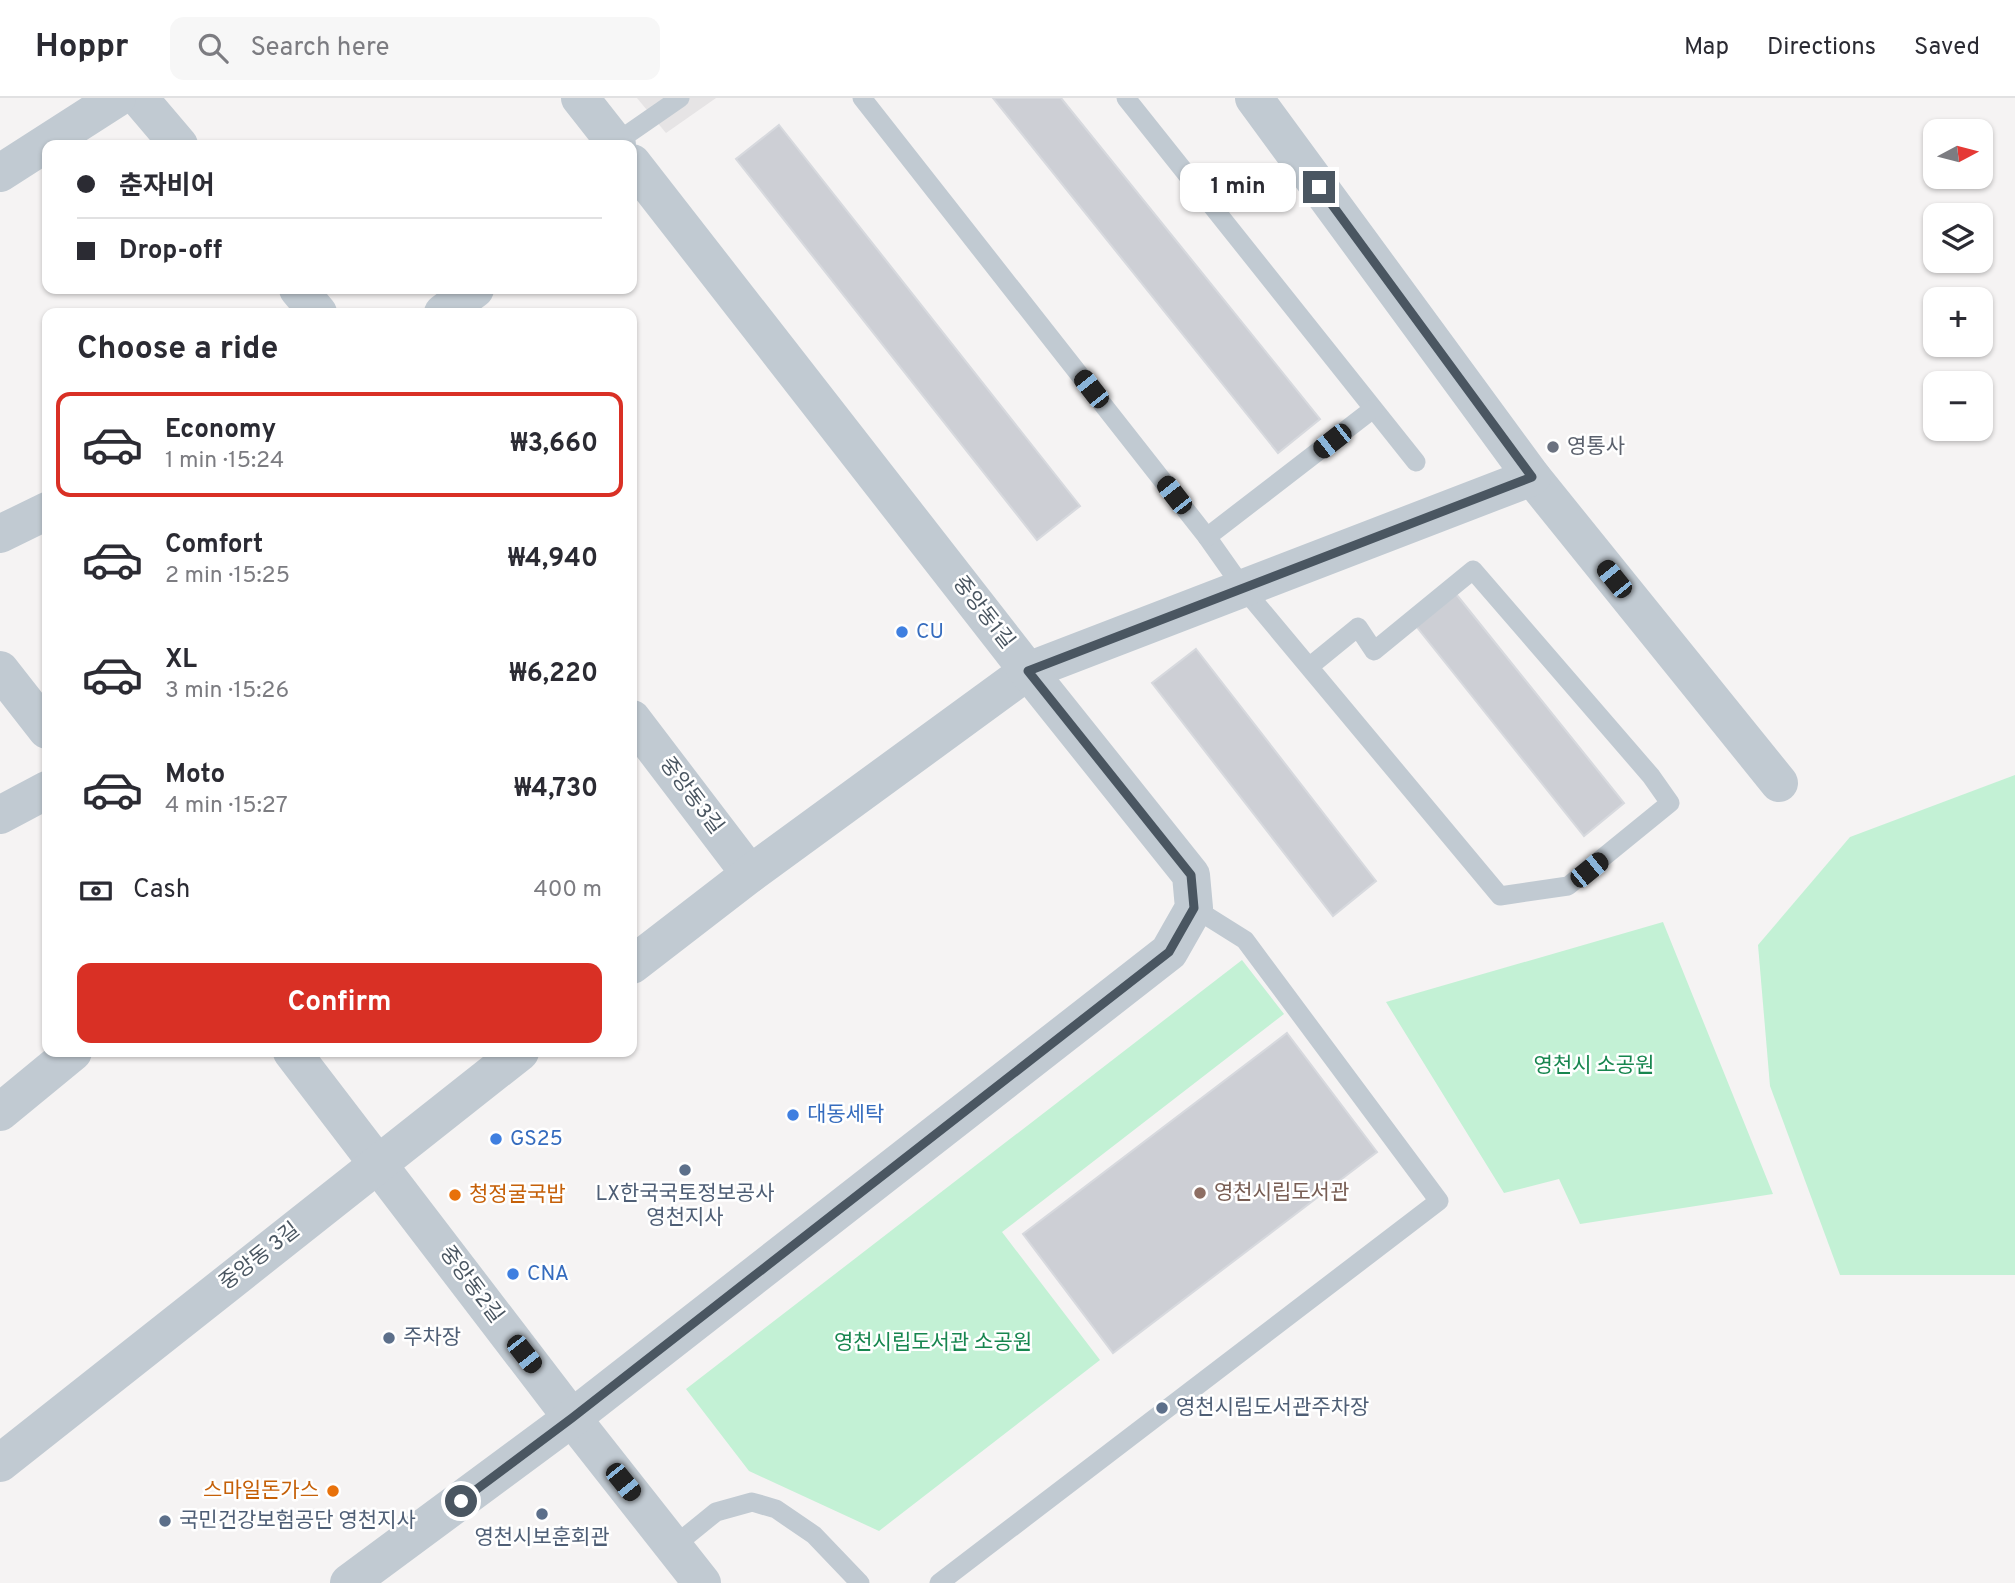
<!DOCTYPE html>
<meta charset="utf-8">
<style>
:root{--surface:#fff;--page:#f7f7f7;--text:#2b2b33;--muted:#7c7c81;--line:#e1e1e2;--accent:#d93025}
body{margin:0;font-family:Overpass,"Noto Sans KR",sans-serif;background:var(--page);color:var(--text);height:100vh;display:flex;flex-direction:column;font-size:26px;white-space:nowrap}
*{box-sizing:border-box;margin:0}
p{font-size:23px;color:var(--muted)}
.icon{flex:none;width:38px;height:38px;fill:none;stroke:currentColor;stroke-width:2;stroke-linecap:round;stroke-linejoin:round}
.map{position:relative;flex:1;overflow:hidden}
.details{position:absolute;left:42px;top:210px;width:595px;height:749px;display:flex;flex-direction:column;background:var(--surface);border-radius:14px;box-shadow:0 2px 5px #0004}
.details>*{flex:none}
.guide{position:absolute;left:42px;top:42px;width:595px;height:154px;border-radius:14px;box-shadow:0 2px 5px #0004;display:grid;align-content:center;height:154px;padding:0 35px;background:var(--surface)}
.needle{width:46px;rotate:83deg}
.fabs{position:absolute;left:1923px;top:21px;display:grid;gap:14px}
.fabs a{display:grid;place-items:center;width:70px;height:70px;border-radius:14px;background:var(--surface);box-shadow:0 2px 5px #0004;font-size:35px}
.end{position:absolute;width:32px;height:32px;margin:-16px;border:9px solid #4a5661;background:#fff;box-shadow:0 0 0 4px #fff}
.from{border-radius:50%}
.bubble{position:absolute;height:49px;border-radius:14px;background:var(--surface);box-shadow:0 2px 5px #0004;font-size:23px;font-weight:700;line-height:49px;text-align:center}
.car{position:absolute;width:21px;height:42px;margin:-21px -10px;border-radius:9px;box-shadow:0 0 5px 2px #0007;background:linear-gradient(#222 24%,#8ab4d8 0 40%,#222 0 76%,#8ab4d8 0 86%,#222 0)}
.guide b{display:flex;align-items:center;gap:24px;height:66px;font-size:26px}
.guide b+b{border-top:2px solid var(--line)}
.guide i{width:18px;height:18px;background:var(--text)}
ul{padding:0;list-style:none}
li{display:flex;align-items:center;gap:21px;height:105px;margin:0 14px 10px;padding:0 21px;border:4px solid transparent;border-radius:14px}
li div{flex:1}
li b{display:block;font-size:26px}
li em{font-style:normal;font-weight:700}
li.on{border-color:var(--accent)}
li>.icon{width:63px;height:63px;stroke-width:1.5}
h2{padding:0 35px;font-size:32px;line-height:84px}
.pay{display:flex;align-items:center;gap:18px;height:77px;padding:0 35px;font-size:26px}
.pay p{margin-inline-start:auto}
.action{display:flex;gap:14px;margin-top:auto;padding:14px 35px}
.action a{flex:1;height:80px;border-radius:14px;background:var(--accent);color:#fff;font-size:28px;font-weight:700;line-height:80px;text-align:center}
header{display:flex;align-items:center;gap:42px;box-sizing:border-box;height:98px;padding:0 35px;background:var(--surface);border-bottom:2px solid var(--line)}
header strong{font-size:33px}
nav{display:flex;gap:38px;margin-inline-start:auto;font-size:24px}
.search{width:490px;height:63px;background:var(--page);display:flex;align-items:center;gap:18px;box-sizing:border-box;padding:0 24px;border-radius:14px;color:var(--muted);font-size:26px}
.map>svg:first-child{display:block}
.education{fill:#e6e4e5}
.green{fill:#c3f1d5}
.building{fill:#cdcfd5;stroke:#d7d9de;stroke-width:2}
.lines{fill:none;stroke-linecap:round;stroke-linejoin:round}
.service{stroke:#c1cad2;stroke-width:19}
.minor{stroke:#c1cad2;stroke-width:38}
.route{stroke:#4a5661;stroke-width:9}
.worship-dot{fill:#6b7280;stroke:#fff;stroke-width:2.5}
.shop-dot{fill:#3f7fe0;stroke:#fff;stroke-width:2.5}
.service-dot{fill:#5c6f8a;stroke:#fff;stroke-width:2.5}
.education-dot{fill:#8d6e63;stroke:#fff;stroke-width:2.5}
.food-dot{fill:#e8710a;stroke:#fff;stroke-width:2.5}
.labels{text-anchor:middle;dominant-baseline:central;stroke-width:5;stroke-linejoin:round;paint-order:stroke}
.worship-label{font-size:21px;fill:#5b616d;stroke:#fff;text-anchor:start}
.street-label{font-size:21px;fill:#4a5661;stroke:#fff}
.shop-label{font-size:21px;fill:#366cbe;stroke:#fff;text-anchor:start}
.park-label{font-size:21px;fill:#17864f;stroke:#fff}
.education-label{font-size:21px;fill:#785e54;stroke:#fff;text-anchor:start}
.service-label{font-size:21px;fill:#4e5e75;stroke:#fff;text-anchor:start}
.food-label{font-size:21px;fill:#c56008;stroke:#fff;text-anchor:start}
</style>
<header>
<strong>Hoppr</strong>
<div class="search"><svg class="icon" aria-label="search" viewBox="0 0 24 24"><circle cx="10" cy="10" r="6"/><path d="M15 15l6 6"/></svg>Search here</div>
<nav><a>Map</a><a>Directions</a><a>Saved</a></nav>
</header>
<div class="map">
<svg width="2015" height="1485" viewBox="0 0 2015 1485">
<rect width="100%" height="100%" fill="#f5f3f3"/>
<polygon class="education" points="637,0 716,0 666,35"/>
<g class="green">
<polygon points="2015,677 2015,1177 1840,1177 1770,988 1758,847 1850,739"/>
<polygon points="1663,824 1773,1096 1580,1126 1559,1081 1504,1095 1386,904"/>
<polygon points="1242,862 1284,916 1002,1134 1100,1262 879,1433 749,1373 686,1291"/>
</g>
<g class="building">
<polygon points="993,0 1061,0 1320,321 1278,355"/>
<polygon points="779,27 1080,408 1037,442 736,61"/>
<polygon points="1456,496 1624,705 1584,738 1416,528"/>
<polygon points="1196,551 1376,783 1333,818 1152,585"/>
<polygon points="1287,935 1377,1054 1113,1255 1023,1136"/>
</g>
<g class="lines">
<g class="service">
<polyline points="862,0 1207,439 1243,490 1500,798 1568,788 1670,705 1651,678 1473,472 1374,553 1358,529 1309,569"/>
<polyline points="1126,0 1416,364"/>
<polyline points="615,45 680,0"/>
<polyline points="1207,439 1373,311"/>
<polyline points="674,1448 716,1414 752,1404 776,1411 814,1437 860,1485"/>
<polyline points="939,1485 1439,1103 1245,842 1194,810"/>
</g>
<g class="minor">
<polyline points="139,0 179,47"/>
<polyline points="580,0 617,47"/>
<polyline points="1254,0 1532,379 1779,685"/>
<polyline points="0,75 117,0"/>
<polyline points="298,191 318,215"/>
<polyline points="443,215 475,191"/>
<polyline points="0,436 47,413"/>
<polyline points="0,572 47,632"/>
<polyline points="632,621 750,776"/>
<polyline points="0,717 47,692"/>
<polyline points="632,867 750,776 1028,573 1532,379"/>
<polyline points="292,954 572,1320 702,1485"/>
<polyline points="0,1014 73,954"/>
<polyline points="0,1365 520,954"/>
<polyline points="349,1485 572,1320 1169,854 1194,810 1191,777 1028,573 632,65"/>
</g>
</g>
<g class="lines">
<polyline class="route" points="461,1403 572,1320 1169,854 1194,810 1191,777 1028,573 1532,379 1319,89"/>
</g>
<circle class="worship-dot" cx="1553" cy="349" r="7"/>
<g class="shop-dot">
<circle cx="902" cy="534" r="7"/>
<circle cx="793" cy="1017" r="7"/>
<circle cx="496" cy="1041" r="7"/>
<circle cx="513" cy="1176" r="7"/>
</g>
<g class="service-dot">
<circle cx="685" cy="1072" r="7"/>
<circle cx="389" cy="1240" r="7"/>
<circle cx="1162" cy="1310" r="7"/>
<circle cx="542" cy="1416" r="7"/>
<circle cx="165" cy="1423" r="7"/>
</g>
<circle class="education-dot" cx="1200" cy="1095" r="7"/>
<g class="food-dot">
<circle cx="455" cy="1097" r="7"/>
<circle cx="333" cy="1393" r="7"/>
</g>
<g class="labels">
<g class="worship-label">
<text x="1567" y="349">영통사</text>
</g>
<g class="street-label">
<text transform="translate(983 515) rotate(52)">중앙동1길</text>
<text transform="translate(691 698) rotate(53)">중앙동3길</text>
<text transform="translate(260 1159) rotate(-38)">중앙동 3길</text>
<text transform="translate(471 1187) rotate(53)">중앙동2길</text>
</g>
<g class="shop-label">
<text x="916" y="534">CU</text>
<text x="807" y="1017">대동세탁</text>
<text x="510" y="1041">GS25</text>
<text x="527" y="1176">CNA</text>
</g>
<g class="park-label">
<text x="1594" y="968">영천시 소공원</text>
<text x="933" y="1245">영천시립도서관 소공원</text>
</g>
<g class="education-label">
<text x="1214" y="1095">영천시립도서관</text>
</g>
<g class="service-label">
<text x="685" y="1096" text-anchor="middle">LX한국국토정보공사<tspan x="685" dy="24">영천지사</tspan></text>
<text x="403" y="1240">주차장</text>
<text x="1176" y="1310">영천시립도서관주차장</text>
<text x="179" y="1423">국민건강보험공단 영천지사</text>
<text x="542" y="1440" text-anchor="middle">영천시보훈회관</text>
</g>
<g class="food-label">
<text x="469" y="1097">청정굴국밥</text>
<text x="319" y="1393" text-anchor="end">스마일돈가스</text>
</g>
</g>
</svg>
<div class="fabs">
<a><svg class="needle" viewBox="-14 -14 28 28"><path d="M0-13l5 13h-10z" fill="#e53935"/><path d="M0 13l5-13h-10z" fill="#7c7c81"/></svg></a>
<a><svg class="icon" aria-label="layers" viewBox="0 0 24 24"><path d="M12 4l9 5-9 5-9-5zM3 14l9 5 9-5"/></svg></a>
<a>+</a>
<a>−</a>
</div>
<i class="end from" style="left:461px;top:1403px"></i>
<i class="end" style="left:1319px;top:89px"></i>
<div class="bubble" style="left:1180px;top:65px;width:116px">1 min</div>
<i class="car" style="left:1091px;top:291px;rotate:322deg"></i>
<i class="car" style="left:1332px;top:343px;rotate:232deg"></i>
<i class="car" style="left:1174px;top:397px;rotate:322deg"></i>
<i class="car" style="left:1614px;top:481px;rotate:321deg"></i>
<i class="car" style="left:1589px;top:772px;rotate:51deg"></i>
<i class="car" style="left:524px;top:1256px;rotate:142deg"></i>
<i class="car" style="left:623px;top:1384px;rotate:141deg"></i>
<div class="guide">
<b><i class="from"></i>춘자비어</b>
<b><i></i>Drop-off</b>
</div>
<section class="details">
<h2>Choose a ride</h2>
<ul>
<li class="on"><svg class="icon" aria-label="car" viewBox="0 0 24 24"><path d="M5 17H2v-5l4-1 3-4h7l3 4 3 1v5h-3M9 17h6M6 11h13"/><circle cx="7" cy="17" r="2"/><circle cx="17" cy="17" r="2"/></svg><div><b>Economy</b><p>1 min · 15:24</p></div><em>₩3,660</em></li>
<li><svg class="icon" aria-label="car" viewBox="0 0 24 24"><path d="M5 17H2v-5l4-1 3-4h7l3 4 3 1v5h-3M9 17h6M6 11h13"/><circle cx="7" cy="17" r="2"/><circle cx="17" cy="17" r="2"/></svg><div><b>Comfort</b><p>2 min · 15:25</p></div><em>₩4,940</em></li>
<li><svg class="icon" aria-label="car" viewBox="0 0 24 24"><path d="M5 17H2v-5l4-1 3-4h7l3 4 3 1v5h-3M9 17h6M6 11h13"/><circle cx="7" cy="17" r="2"/><circle cx="17" cy="17" r="2"/></svg><div><b>XL</b><p>3 min · 15:26</p></div><em>₩6,220</em></li>
<li><svg class="icon" aria-label="car" viewBox="0 0 24 24"><path d="M5 17H2v-5l4-1 3-4h7l3 4 3 1v5h-3M9 17h6M6 11h13"/><circle cx="7" cy="17" r="2"/><circle cx="17" cy="17" r="2"/></svg><div><b>Moto</b><p>4 min · 15:27</p></div><em>₩4,730</em></li>
</ul>
<div class="pay"><svg class="icon" aria-label="cash" viewBox="0 0 24 24"><path d="M3 7h18v10H3z"/><circle cx="12" cy="12" r="2"/></svg>Cash<p>400 m</p></div>
<div class="action"><a>Confirm</a></div>
</section>
</div>
